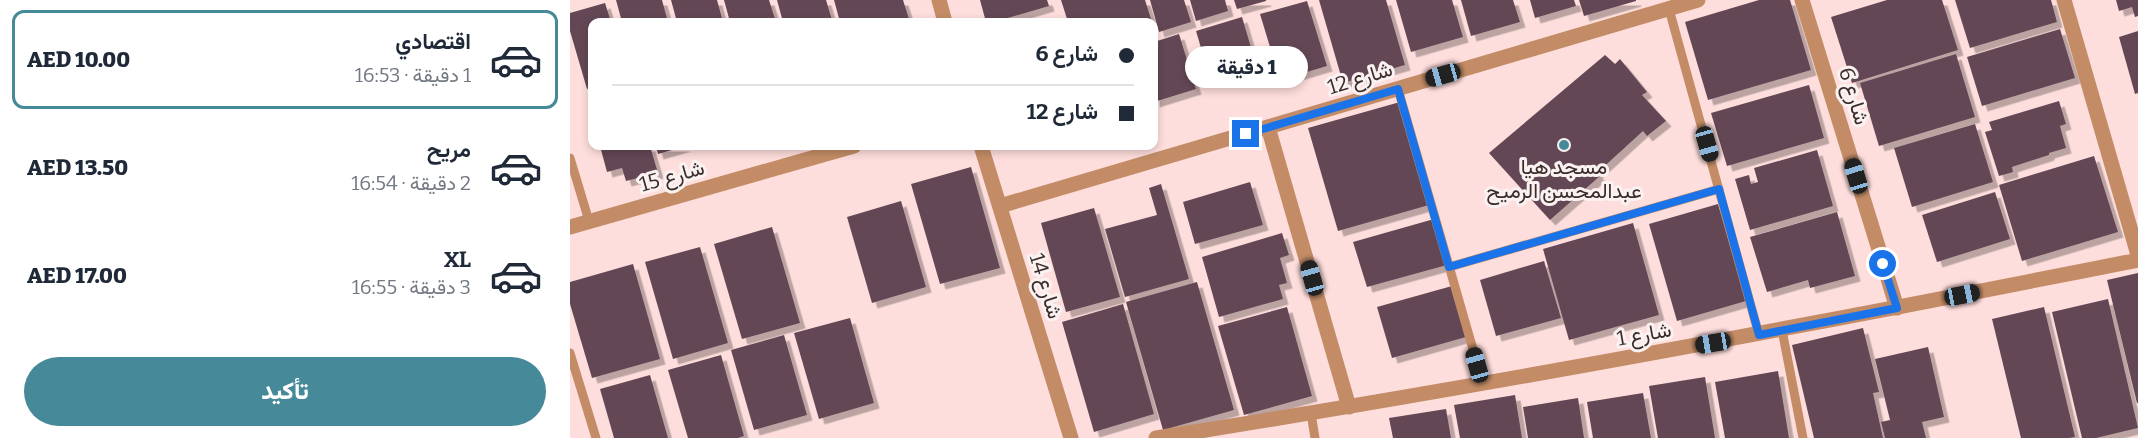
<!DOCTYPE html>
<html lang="ar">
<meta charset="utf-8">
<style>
:root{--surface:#fff;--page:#f2f2f3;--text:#1f2937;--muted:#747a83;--line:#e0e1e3;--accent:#468999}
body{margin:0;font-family:Bitter,Vazirmatn,serif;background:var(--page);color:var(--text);direction:rtl;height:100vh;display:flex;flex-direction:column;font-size:22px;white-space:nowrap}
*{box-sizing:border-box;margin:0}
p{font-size:20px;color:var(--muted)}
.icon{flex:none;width:33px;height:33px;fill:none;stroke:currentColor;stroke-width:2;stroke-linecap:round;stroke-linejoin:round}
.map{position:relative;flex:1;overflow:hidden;direction:ltr}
.side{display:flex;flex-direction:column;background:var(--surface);width:570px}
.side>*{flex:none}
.hud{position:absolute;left:18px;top:18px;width:570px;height:132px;border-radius:12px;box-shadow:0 3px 9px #0003;direction:rtl;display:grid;align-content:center;height:132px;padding:0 24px;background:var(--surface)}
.end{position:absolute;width:27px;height:27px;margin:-14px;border:8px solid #1a73e8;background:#fff;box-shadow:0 0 0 3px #fff}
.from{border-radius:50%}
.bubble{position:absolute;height:42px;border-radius:21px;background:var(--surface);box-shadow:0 3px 9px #0003;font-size:20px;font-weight:800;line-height:42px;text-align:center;direction:rtl}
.car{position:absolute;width:18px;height:36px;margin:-18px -9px;border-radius:8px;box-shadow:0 0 4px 2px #0007;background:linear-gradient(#222 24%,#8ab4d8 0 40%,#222 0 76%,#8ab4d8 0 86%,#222 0)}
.hud b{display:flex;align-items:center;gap:21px;height:57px;font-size:22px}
.hud b+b{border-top:2px solid var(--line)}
.hud i{width:15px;height:15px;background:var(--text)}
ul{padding:10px 0 0;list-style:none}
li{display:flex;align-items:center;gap:18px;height:99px;margin:0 12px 9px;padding:0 12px;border:3px solid transparent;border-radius:12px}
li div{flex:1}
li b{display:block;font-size:22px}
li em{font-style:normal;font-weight:800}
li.current{border-color:var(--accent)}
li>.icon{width:54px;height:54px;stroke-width:1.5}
.button{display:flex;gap:12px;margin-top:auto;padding:12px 24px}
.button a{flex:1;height:69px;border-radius:36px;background:var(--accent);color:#fff;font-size:24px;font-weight:800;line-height:69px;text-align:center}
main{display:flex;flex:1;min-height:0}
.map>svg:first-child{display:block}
.building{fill:#644755;filter:url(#shadow)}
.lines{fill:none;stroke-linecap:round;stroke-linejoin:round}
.service{stroke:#c38c66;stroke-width:9}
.minor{stroke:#c38c66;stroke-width:15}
.route{stroke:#1a73e8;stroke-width:8}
.poi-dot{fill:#468999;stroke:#faf2f1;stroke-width:2}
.labels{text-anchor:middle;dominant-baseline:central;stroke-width:6;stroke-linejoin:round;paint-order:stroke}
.street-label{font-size:21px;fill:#3b2c2b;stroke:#faf2f1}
.poi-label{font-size:21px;fill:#3b2c2b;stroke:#faf2f1}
</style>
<main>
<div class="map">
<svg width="1568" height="438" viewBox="0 0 1568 438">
<defs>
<filter id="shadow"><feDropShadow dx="5.5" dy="5.5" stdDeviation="0" flood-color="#0004"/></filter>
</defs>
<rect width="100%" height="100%" fill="#fededc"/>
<g class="building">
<polygon points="46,0 92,0 98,22 52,22"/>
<polygon points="101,0 147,0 153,22 107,22"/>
<polygon points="154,0 199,0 206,22 160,22"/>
<polygon points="207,0 256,0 262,20 252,22 213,22"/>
<polygon points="264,0 333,0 340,22 270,22"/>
<polygon points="410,0 477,0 479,6 424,22 416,22"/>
<polygon points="491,0 575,0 582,22 498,22"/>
<polygon points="580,0 614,0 621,22 589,32"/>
<polygon points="620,0 655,0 658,11 626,21"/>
<polygon points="664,0 696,0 696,1 667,9"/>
<polygon points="749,0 816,0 835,65 773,83"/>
<polygon points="826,0 882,0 893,37 841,52"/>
<polygon points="891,0 943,0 950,22 901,36"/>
<polygon points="960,0 1004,0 1006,6 965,18"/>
<polygon points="1009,0 1066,0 1066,1 1014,16"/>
<polygon points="1189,0 1220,0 1241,70 1138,100 1115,22"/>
<polygon points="1317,0 1372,0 1388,50 1282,83 1261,17"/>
<polygon points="1385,0 1481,0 1487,22 1400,48"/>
<polygon points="1546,0 1568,0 1568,16 1565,17 1562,7 1549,11"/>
<polygon points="737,1 757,66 710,80 690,14"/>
<polygon points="35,3 41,22 22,22 22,87 17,89 0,31 0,13"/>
<polygon points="672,17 685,61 639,75 626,31"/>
<polygon points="1490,29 1505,78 1412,106 1397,57"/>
<polygon points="1568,31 1568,93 1565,94 1549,37"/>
<polygon points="609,34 626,89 584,102 584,42"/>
<polygon points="1386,54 1405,117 1309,146 1290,83"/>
<polygon points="1035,55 1045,64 1050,59 1077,92 1072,95 1096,121 1077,136 1073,131 1027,173 1030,176 980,220 919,153"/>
<polygon points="1239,85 1254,138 1157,166 1141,113"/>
<polygon points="1489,101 1496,124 1490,126 1496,148 1479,153 1479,155 1442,167 1443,172 1429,176 1415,132 1422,130 1419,122"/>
<polygon points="830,102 859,205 768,231 738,128"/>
<polygon points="1405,124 1423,182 1342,207 1324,148"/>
<polygon points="30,146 80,146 88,173 56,181 52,168 37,172"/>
<polygon points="86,146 116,146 88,154"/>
<polygon points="1247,150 1263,206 1180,230 1165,179 1179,175 1181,184 1188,182 1184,168"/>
<polygon points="1524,156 1548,232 1452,261 1429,185"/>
<polygon points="401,167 430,268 370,284 341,184"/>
<polygon points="680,182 693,225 625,244 613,202"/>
<polygon points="591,184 619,279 555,297 535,229 587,215 579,188"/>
<polygon points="1425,192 1440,239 1367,262 1352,215"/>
<polygon points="331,201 356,287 302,303 277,217"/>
<polygon points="1148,204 1176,301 1107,321 1079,224"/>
<polygon points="524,208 550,297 496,312 471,223"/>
<polygon points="1267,212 1285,276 1240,288 1238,280 1197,292 1180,237"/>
<polygon points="864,219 877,265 797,287 783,242"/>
<polygon points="1063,223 1089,315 999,340 973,249"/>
<polygon points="202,227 230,323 172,339 144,244"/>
<polygon points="712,233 719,255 710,258 717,283 709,285 713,299 649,317 632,257"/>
<polygon points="130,247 158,343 103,359 75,262"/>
<polygon points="974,261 991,318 926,336 910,280"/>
<polygon points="63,264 90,359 22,378 0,304 0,282"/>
<polygon points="1568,273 1568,403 1567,403 1537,280"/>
<polygon points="627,282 664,410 593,430 556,302"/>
<polygon points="882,286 896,337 822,358 807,307"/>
<polygon points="1538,299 1568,428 1526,438 1512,438 1482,312"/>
<polygon points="553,304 584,414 524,432 492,322"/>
<polygon points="717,307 742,396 674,415 648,326"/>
<polygon points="1474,307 1505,437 1499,438 1451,438 1422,319"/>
<polygon points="280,318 304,403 249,419 224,333"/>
<polygon points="1293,328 1309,392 1303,393 1313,438 1244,438 1222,345"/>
<polygon points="214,335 237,415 184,430 161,350"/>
<polygon points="1358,347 1374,417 1352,422 1356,438 1315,438 1311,422 1320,420 1305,359"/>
<polygon points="151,355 174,436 168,438 118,438 98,370"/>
<polygon points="1208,371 1219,438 1155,438 1145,382"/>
<polygon points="80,375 98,438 44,438 30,389"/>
<polygon points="1135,377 1145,438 1088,438 1079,386"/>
<polygon points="1073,393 1081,438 1023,438 1017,402"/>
<polygon points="945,395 952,438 890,438 884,405"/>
<polygon points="1008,398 1014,438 958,438 953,407"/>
<polygon points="876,409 881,438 823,438 819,418"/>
</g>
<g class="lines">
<g class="service">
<polyline points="1099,9 1189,335"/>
<polyline points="828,89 913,384"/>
<polyline points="0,158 19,221"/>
<polyline points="879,267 1149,189"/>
<polyline points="1212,330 1233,438"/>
<polyline points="0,353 26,438"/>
<polyline points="741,413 745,438"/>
</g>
<g class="minor">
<polyline points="369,0 375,22"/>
<polyline points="1232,0 1327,308"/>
<polyline points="1494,0 1568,255"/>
<polyline points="698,127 779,407"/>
<polyline points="411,146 501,438"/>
<polyline points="430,206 1128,0"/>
<polyline points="0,227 284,146"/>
<path d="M586,438C915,386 1242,325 1568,260"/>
</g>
</g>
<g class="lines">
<polyline class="route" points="676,134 828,89 879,267 1149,189 1189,335 1327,308 1313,264"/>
</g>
<circle class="poi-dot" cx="994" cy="145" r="6"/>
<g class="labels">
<g class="street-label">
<text transform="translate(790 78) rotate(-17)">شارع 12</text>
<text transform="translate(1284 96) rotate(73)">شارع 6</text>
<text transform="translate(102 176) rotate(-16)">شارع 15</text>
<text transform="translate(476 286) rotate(73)">شارع 14</text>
<text transform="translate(1074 334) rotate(-10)">شارع 1</text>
</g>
<g class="poi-label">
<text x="994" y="167">مسجد هيا<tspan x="994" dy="24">عبدالمحسن الرميح</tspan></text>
</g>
</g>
</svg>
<i class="end from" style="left:1313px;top:264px"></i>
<i class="end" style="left:676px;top:134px"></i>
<div class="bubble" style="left:615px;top:46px;width:123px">1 دقيقة</div>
<i class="car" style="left:873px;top:75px;rotate:254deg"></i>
<i class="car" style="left:1137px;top:144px;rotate:164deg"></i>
<i class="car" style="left:1286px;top:176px;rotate:343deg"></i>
<i class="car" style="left:742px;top:278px;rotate:344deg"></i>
<i class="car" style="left:1392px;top:295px;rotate:79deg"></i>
<i class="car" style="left:1143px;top:343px;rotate:260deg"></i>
<i class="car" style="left:907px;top:365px;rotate:344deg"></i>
<div class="hud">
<b><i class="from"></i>شارع 6</b>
<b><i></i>شارع 12</b>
</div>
</div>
<section class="side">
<ul>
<li class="current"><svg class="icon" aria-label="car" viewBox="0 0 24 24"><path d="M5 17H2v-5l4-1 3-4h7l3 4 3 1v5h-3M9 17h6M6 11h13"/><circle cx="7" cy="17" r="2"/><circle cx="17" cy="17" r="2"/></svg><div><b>اقتصادي</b><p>1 دقيقة · 16:53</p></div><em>AED 10.00</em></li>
<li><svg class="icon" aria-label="car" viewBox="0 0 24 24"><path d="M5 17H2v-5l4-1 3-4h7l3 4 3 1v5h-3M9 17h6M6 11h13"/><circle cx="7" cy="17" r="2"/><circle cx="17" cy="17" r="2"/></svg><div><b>مريح</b><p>2 دقيقة · 16:54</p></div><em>AED 13.50</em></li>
<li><svg class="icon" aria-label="car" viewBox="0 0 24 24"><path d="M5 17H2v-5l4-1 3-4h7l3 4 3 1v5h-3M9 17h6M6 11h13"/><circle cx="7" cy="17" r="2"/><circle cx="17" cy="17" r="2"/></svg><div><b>XL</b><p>3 دقيقة · 16:55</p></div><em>AED 17.00</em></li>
</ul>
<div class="button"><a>تأكيد</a></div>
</section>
</main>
